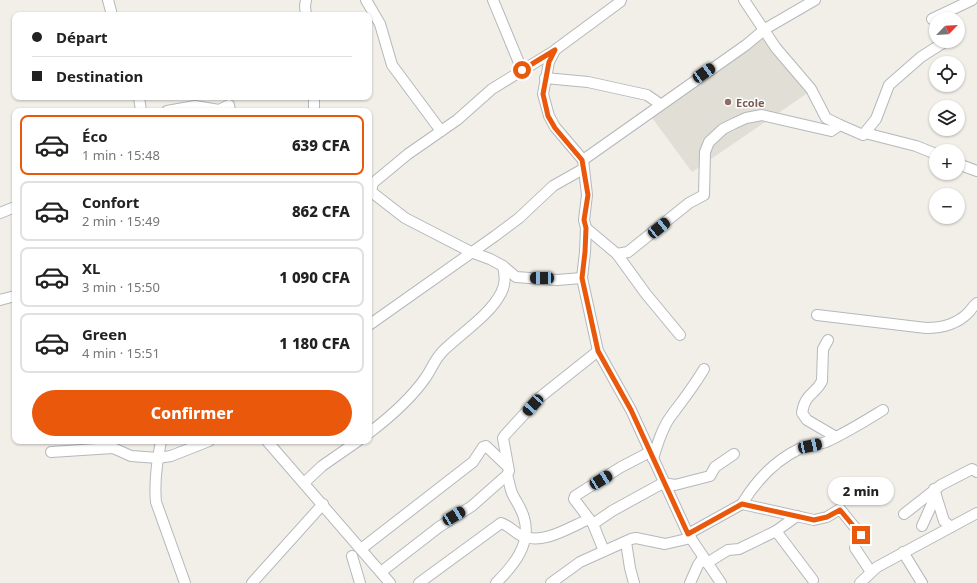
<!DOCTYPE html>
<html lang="fr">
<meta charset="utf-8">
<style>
:root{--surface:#fff;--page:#f6f6f6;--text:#222;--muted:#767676;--line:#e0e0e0;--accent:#ea580c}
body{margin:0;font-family:"Noto Sans",sans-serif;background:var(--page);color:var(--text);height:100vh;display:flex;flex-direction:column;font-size:15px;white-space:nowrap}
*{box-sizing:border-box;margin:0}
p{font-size:13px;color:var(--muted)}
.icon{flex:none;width:22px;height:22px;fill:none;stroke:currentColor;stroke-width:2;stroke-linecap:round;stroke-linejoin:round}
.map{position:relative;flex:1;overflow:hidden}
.side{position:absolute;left:12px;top:108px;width:360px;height:336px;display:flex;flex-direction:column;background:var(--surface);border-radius:8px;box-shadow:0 1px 3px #0004}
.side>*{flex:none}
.hud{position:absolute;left:12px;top:12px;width:360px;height:88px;border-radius:8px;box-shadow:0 1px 3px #0004;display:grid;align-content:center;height:88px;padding:0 20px;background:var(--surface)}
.needle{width:26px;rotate:65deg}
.buttons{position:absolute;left:929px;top:12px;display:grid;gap:8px}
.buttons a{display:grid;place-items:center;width:36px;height:36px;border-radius:50%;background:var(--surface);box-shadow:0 1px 3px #0004;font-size:20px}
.end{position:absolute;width:18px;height:18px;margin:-9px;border:5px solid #ea580c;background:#fff;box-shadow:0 0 0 2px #fff}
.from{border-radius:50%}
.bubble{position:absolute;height:28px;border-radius:14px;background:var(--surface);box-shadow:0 1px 3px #0004;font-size:13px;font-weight:800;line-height:28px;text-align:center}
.car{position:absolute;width:12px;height:24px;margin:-12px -6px;border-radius:5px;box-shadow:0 0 3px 1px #0007;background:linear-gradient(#222 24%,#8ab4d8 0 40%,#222 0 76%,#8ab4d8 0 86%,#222 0)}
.hud b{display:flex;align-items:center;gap:14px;height:38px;font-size:15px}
.hud b+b{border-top:1px solid var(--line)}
.hud i{width:10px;height:10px;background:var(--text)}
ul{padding:7px 0 0;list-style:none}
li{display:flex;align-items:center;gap:12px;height:60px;margin:0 8px 6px;padding:0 12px;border:2px solid var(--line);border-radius:8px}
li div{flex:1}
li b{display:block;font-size:15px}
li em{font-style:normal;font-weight:800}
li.active{border-color:var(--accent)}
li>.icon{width:36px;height:36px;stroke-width:1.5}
.button{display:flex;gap:8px;margin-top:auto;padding:8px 20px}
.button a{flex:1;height:46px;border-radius:24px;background:var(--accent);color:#fff;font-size:16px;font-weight:800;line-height:46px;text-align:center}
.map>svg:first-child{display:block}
.education{fill:#e1ded6}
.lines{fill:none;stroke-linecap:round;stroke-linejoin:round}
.street-casing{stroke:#b5b8bc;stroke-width:12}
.street{stroke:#fff;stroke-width:10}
.route{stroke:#ea580c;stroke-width:5}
.education-dot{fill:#8d6e63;stroke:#fff;stroke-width:1.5}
.labels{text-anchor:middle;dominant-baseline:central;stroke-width:3;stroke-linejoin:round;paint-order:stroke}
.education-label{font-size:11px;font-weight:bold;fill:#785e54;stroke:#fff;text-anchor:start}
</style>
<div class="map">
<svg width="977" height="583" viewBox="0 0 977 583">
<rect width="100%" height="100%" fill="#f1efe8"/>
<polygon class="education" points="761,36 809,92 692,172 650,115"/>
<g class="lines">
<defs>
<g id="street">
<polyline points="108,0 112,15"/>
<polyline points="366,0 380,24 392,65 441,131"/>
<polyline points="493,0 522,70"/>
<polyline points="621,0 620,2 555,50 549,62 543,94 549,116 555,127 583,160 587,195 584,220 586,228 585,252 582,278 598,351 631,410 688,534 721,583"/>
<polyline points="306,15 305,6 306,0"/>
<polyline points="932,19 972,0"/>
<polyline points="545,78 588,82 647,95 660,104"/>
<polyline points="139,97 141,111"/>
<polyline points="167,111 195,106 219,110 229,105 230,111"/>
<polyline points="314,111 314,97"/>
<polyline points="840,125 863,135 876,119 889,85 921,57 946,41"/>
<polyline points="865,133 916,146 936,154"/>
<polyline points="583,160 746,45 765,29 815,0"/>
<polyline points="958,164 977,171"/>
<polyline points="369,190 405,218 471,252 490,259 503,266 516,277 557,280 582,278"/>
<polyline points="371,191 373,183 408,154 457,120 492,89 554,51"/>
<polyline points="0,213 15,207"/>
<polyline points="586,228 617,254 628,252 689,203 704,195 705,152 709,142 723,129 735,123 746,118 762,115 831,131 840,125 826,118 811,89 776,48 744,0"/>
<polyline points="617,254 646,294 680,335"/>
<polyline points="0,300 15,296"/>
<path d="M817,315L926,328C941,328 957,324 968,313C971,310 973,306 977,303"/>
<polyline points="369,325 495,236 519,218 553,186 583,169"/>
<path d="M828,340L823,349L822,381C815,395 805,393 802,413L807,420L836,437"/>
<path d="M369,433C390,417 411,399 426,377C432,368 435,359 443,351C460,334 490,315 501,293C506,284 505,276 503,266"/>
<path d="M161,441C157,461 154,482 156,502L185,583"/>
<polyline points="267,441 390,583"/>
<polyline points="51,452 113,448 131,456 158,458 171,456 209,441"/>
<path d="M653,459C657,445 662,428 671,416C683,400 694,386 704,369"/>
<polyline points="304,483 322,466 358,441"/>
<polyline points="934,489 944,521 951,527"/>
<path d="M742,504C756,481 774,461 799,449C808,445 818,445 826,442C846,433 865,421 883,410"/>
<polyline points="904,514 941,485 972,469 977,472"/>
<polyline points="593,524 612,511 663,483 675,485 710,476 715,467 734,454"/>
<polyline points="922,526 936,495"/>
<polyline points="776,531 813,580"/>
<polyline points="688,534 742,504 814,520 827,517 840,509 861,535"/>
<polyline points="626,542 630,568 634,583"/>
<polyline points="855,548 871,572"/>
<polyline points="361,549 473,462 483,447 486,446 508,467"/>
<polyline points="604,551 593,524 574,499 575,496 621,467 650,452"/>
<polyline points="903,552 922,583"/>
<polyline points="352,556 360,583"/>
<polyline points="707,563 728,550 739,549 776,531 797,516"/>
<polyline points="381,572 439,527 472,506 507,475 509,471 503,438 505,435 539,398 598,351"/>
<polyline points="252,583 323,504"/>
<path d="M419,583L501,523C508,525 513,531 520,535C542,546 568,528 589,519"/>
<path d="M496,583C513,566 532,544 524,518C522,509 516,502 512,493C510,488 509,481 507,475"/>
<polyline points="551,583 580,562 631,539 636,538 665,544 691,538"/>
<polyline points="690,583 698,565 703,558"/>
<polyline points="860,583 877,567 977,513"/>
</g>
</defs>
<use href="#street" class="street-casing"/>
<use href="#street" class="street"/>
</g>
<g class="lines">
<polyline class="route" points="522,70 555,50 549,62 543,94 548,116 555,128 582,160 588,195 584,220 586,228 585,252 582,278 598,351 631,410 688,534 742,504 814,520 827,517 840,510 861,535"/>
</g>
<circle class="education-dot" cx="728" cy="102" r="4"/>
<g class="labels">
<g class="education-label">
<text x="736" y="102">Ecole</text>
</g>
</g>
</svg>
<div class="buttons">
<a><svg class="needle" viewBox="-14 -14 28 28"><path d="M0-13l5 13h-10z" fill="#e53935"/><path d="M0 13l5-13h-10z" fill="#767676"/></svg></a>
<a><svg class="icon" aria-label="locate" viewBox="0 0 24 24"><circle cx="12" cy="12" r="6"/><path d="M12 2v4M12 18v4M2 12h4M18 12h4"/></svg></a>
<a><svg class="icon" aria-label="layers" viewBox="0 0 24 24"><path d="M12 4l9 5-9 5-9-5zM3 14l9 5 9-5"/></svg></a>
<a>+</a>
<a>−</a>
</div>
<i class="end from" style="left:522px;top:70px"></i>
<i class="end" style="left:861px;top:535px"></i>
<div class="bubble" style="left:828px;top:477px;width:66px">2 min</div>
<i class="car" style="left:704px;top:73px;rotate:55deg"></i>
<i class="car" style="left:659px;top:228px;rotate:51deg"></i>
<i class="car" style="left:542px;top:278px;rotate:270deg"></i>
<i class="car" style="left:533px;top:405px;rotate:222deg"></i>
<i class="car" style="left:810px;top:446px;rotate:78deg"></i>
<i class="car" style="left:601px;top:480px;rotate:59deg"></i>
<i class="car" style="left:454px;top:516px;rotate:59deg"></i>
<div class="hud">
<b><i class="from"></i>Départ</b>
<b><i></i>Destination</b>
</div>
<section class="side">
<ul>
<li class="active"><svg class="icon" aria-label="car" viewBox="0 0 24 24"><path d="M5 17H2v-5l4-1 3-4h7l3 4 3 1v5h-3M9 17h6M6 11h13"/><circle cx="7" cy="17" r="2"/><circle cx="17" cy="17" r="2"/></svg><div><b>Éco</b><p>1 min · 15:48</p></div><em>639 CFA</em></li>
<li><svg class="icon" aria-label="car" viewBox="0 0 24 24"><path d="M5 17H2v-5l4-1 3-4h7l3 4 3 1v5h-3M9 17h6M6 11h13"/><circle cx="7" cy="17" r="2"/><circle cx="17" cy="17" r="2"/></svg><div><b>Confort</b><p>2 min · 15:49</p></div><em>862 CFA</em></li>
<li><svg class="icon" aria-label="car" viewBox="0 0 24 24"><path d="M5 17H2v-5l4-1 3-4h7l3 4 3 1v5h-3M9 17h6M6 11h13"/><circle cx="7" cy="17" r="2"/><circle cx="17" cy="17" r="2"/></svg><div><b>XL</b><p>3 min · 15:50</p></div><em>1 090 CFA</em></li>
<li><svg class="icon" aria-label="car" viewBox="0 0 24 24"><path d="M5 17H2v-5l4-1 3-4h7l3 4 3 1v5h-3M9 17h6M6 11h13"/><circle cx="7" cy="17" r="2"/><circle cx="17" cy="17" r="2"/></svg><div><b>Green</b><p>4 min · 15:51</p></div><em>1 180 CFA</em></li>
</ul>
<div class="button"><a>Confirmer</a></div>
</section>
</div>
